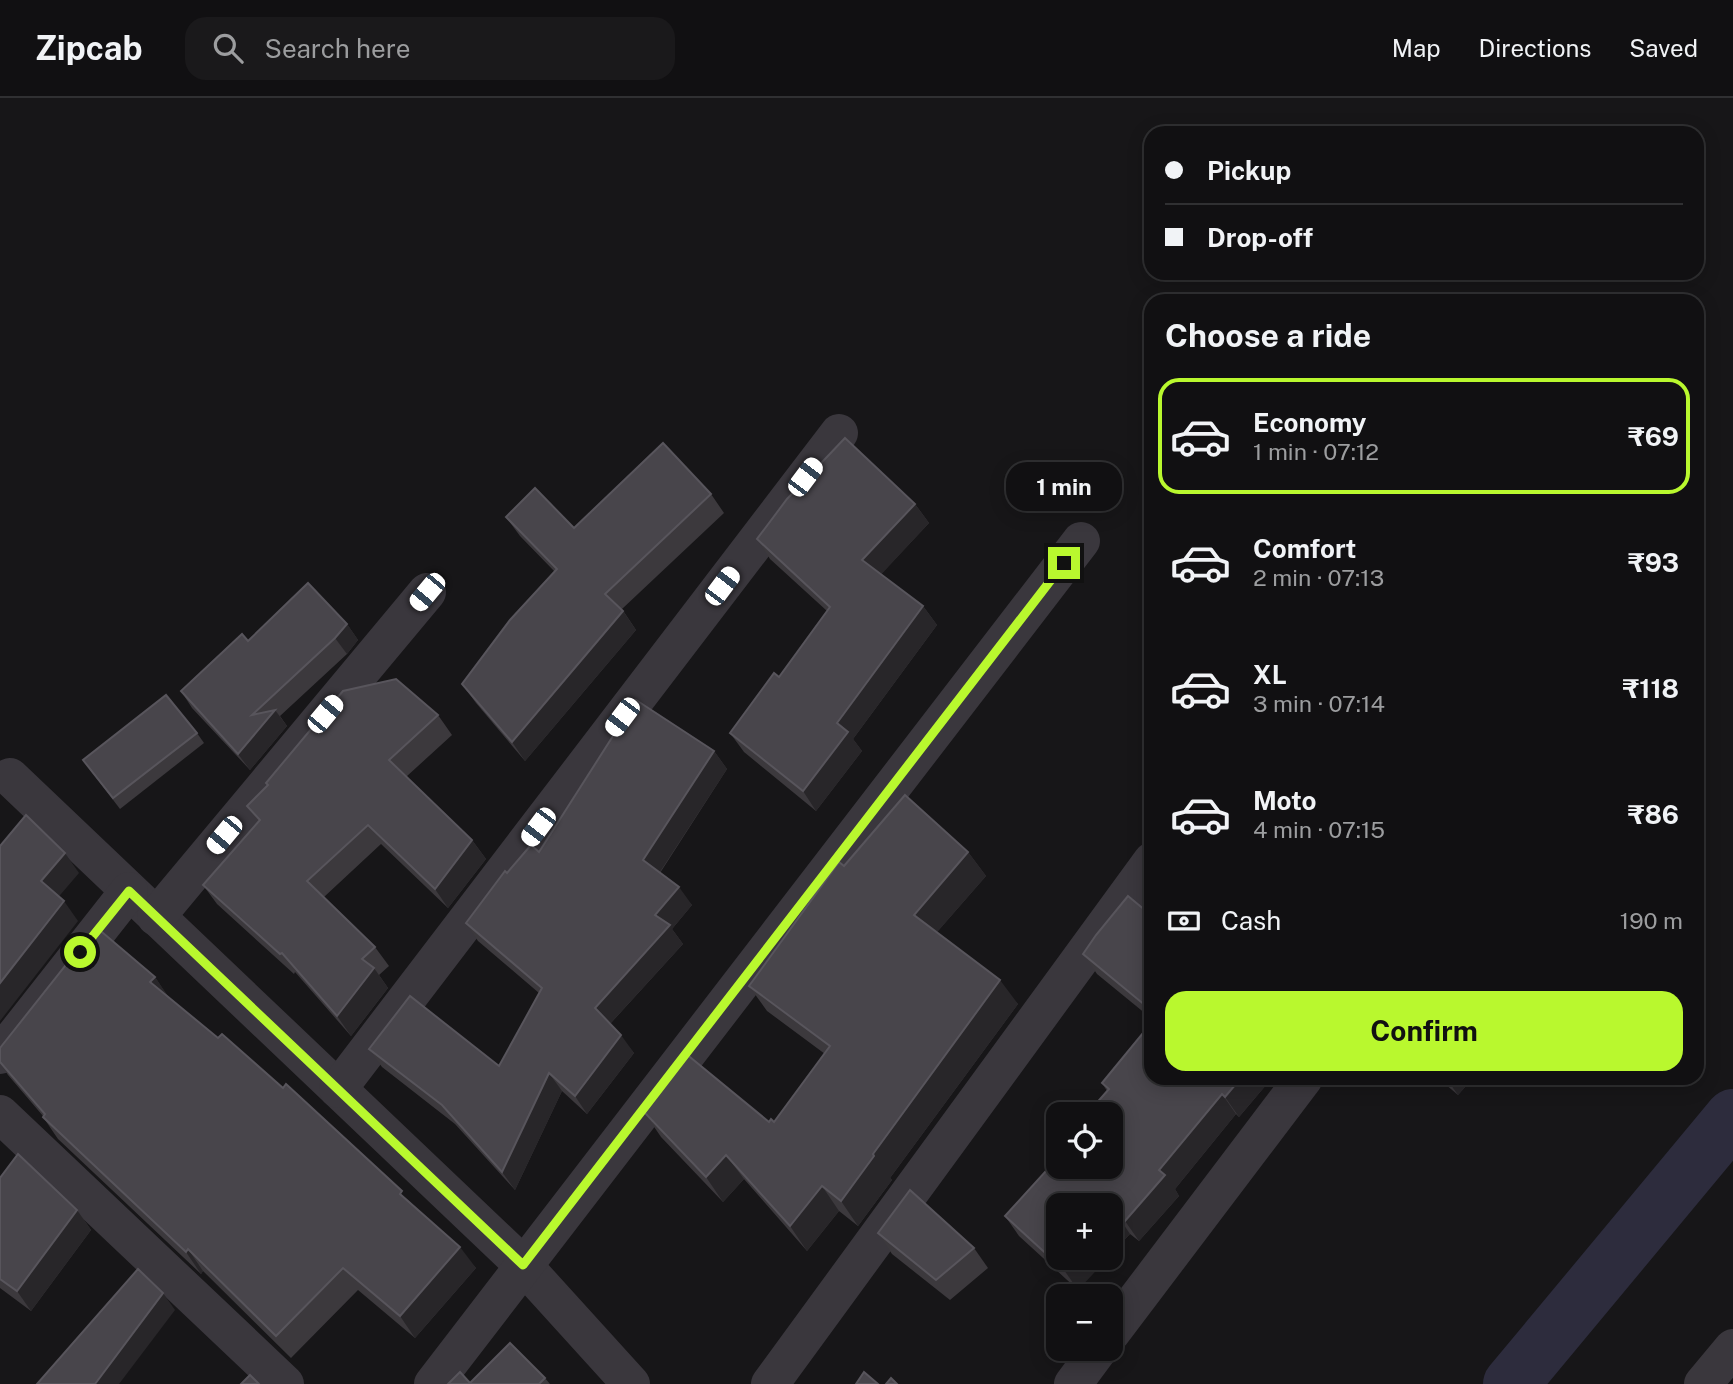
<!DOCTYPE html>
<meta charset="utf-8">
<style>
:root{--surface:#111012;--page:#1a191b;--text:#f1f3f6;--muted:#9c9d9f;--line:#303032;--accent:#b9f82e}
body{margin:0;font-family:"Public Sans",sans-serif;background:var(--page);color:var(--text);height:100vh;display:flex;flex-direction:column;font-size:26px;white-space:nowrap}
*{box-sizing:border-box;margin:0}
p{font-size:23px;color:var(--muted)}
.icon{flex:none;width:38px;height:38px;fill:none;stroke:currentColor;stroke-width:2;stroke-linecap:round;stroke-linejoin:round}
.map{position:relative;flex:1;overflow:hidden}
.panel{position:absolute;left:1144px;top:196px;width:560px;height:791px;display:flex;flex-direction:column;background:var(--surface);border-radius:21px;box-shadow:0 4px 18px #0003,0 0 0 2px var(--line)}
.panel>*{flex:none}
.top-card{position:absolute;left:1144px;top:28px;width:560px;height:154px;border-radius:21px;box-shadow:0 4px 18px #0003,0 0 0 2px var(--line);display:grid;align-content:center;height:154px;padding:0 21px;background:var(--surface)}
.fabs{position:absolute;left:1046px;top:1004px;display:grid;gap:14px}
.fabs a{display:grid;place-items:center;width:77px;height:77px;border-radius:14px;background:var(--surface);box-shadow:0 4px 18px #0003,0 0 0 2px var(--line);font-size:35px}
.end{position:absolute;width:32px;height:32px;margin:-16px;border:9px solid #b9f82e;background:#111;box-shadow:0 0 0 4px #111}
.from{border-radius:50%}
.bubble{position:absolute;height:49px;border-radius:21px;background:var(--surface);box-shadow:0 4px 18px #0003,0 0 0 2px var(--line);font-size:23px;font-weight:700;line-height:49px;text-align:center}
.car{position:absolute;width:21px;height:42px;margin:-21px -10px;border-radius:9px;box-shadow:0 0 5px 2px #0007;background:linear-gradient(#fff 24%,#345 0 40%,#fff 0 76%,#345 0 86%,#fff 0)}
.top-card b{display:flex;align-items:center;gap:24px;height:66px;font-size:26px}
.top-card b+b{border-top:2px solid var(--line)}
.top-card i{width:18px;height:18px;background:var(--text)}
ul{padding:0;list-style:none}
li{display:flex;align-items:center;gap:21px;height:116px;margin:0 14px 10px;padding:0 7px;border:4px solid transparent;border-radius:21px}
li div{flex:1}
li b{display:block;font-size:26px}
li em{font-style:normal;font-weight:700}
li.active{border-color:var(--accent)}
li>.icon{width:63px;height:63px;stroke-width:1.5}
h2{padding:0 21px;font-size:32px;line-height:84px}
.pay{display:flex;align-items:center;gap:18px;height:77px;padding:0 21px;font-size:26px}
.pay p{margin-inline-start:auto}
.cta{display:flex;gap:14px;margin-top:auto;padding:14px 21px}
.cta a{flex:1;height:80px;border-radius:21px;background:var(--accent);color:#111;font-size:28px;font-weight:700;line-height:80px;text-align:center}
header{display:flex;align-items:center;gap:42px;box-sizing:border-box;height:98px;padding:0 35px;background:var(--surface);border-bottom:2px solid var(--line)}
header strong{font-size:33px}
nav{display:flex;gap:38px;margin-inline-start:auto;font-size:24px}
.search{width:490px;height:63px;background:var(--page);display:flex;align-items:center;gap:18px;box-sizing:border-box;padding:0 24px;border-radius:21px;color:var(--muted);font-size:26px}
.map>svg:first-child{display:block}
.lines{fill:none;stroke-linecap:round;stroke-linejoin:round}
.canal{stroke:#2d2c3d;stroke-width:56}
.minor{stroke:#3a373d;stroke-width:38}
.wall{fill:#3c393d}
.shaded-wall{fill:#282629}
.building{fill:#48454b;stroke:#58555c;stroke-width:2}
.route{stroke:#b9f82e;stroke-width:9}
</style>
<header>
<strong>Zipcab</strong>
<div class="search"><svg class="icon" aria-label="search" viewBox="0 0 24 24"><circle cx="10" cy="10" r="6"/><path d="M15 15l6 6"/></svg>Search here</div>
<nav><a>Map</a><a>Directions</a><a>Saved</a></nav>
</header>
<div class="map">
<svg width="1733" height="1286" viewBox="0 0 1733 1286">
<rect width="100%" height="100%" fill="#171618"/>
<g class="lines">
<polyline class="canal" points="1511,1286 1733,1019"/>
<g class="minor">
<polyline points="10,679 523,1167 631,1286"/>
<polyline points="156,819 427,494"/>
<polyline points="0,957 129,793"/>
<polyline points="338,991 839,335"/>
<polyline points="0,1016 285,1286"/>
<polyline points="1111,1235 1304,980"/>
<polyline points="433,1286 1081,443"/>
<polyline points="770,1286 1152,763"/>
<polyline points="1073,1286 1099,1251"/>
<polyline points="1703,1286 1733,1250"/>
</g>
</g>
<g class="wall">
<polygon points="711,396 724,415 622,511 636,532 525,663 476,605 462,586 555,474 520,438 506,419 574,430"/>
<polygon points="915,406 929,425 881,476 923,508 937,527 853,641 862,653 816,713 744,654 730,635 779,579 827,513 770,461 757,441"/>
<polygon points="347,526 358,542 347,556 280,618 287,628 250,672 192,610 181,593 248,543"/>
<polygon points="438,617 452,637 406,679 472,742 486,761 448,810 381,746 324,799 375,849 389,868 379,877 388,890 351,938 295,874 294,876 217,806 203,787 258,724 247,708 268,688"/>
<polygon points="197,635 204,645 120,711 83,662"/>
<polygon points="714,653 727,671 660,775 692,807 672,831 683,846 610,926 634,955 587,1016 562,993 515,1092 455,1026 382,969 369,951 499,968 539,895 478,843 466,825 507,775 539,754"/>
<polygon points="968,754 986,778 937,834 1018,906 890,1080 892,1082 858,1128 839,1113 807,1153 744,1081 723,1104 661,1039 644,1014 774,1024 825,956 767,913 749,888 844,768"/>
<polygon points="1152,818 1152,921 1097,876 1083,856"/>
<polygon points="155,879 168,899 410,1104 476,1170 415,1240 358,1192 291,1260 203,1173 201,1176 58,1041 43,1019 43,1018 8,977 0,965 0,950"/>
<polygon points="1272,980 1239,1019 1236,1016 1175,1091 1179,1098 1139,1143 1130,1136 1111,1156 1111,1108 1078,1192 1019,1138 1005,1118 1054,1064 1050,1058 1107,993 1102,985"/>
<polygon points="1438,980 1473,980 1458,997"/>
<polygon points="0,1080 77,1112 91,1132 31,1213 0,1190"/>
<polygon points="878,1135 974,1150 988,1170 950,1202 892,1156"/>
<polygon points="545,1280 550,1286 448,1286 470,1285"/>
</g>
<g class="shaded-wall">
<polygon points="915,406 929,425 876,482 862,462"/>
<polygon points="923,508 937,527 853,641 862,653 816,713 803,693 837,625"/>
<polygon points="623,513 636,532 525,663 512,644"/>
<polygon points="347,526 358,542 347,556 335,540"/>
<polygon points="275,612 287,628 250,672 238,656"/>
<polygon points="714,653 727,671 656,780 643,762"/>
<polygon points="472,742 486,761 448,810 435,791"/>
<polygon points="968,754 986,778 931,841 914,817"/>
<polygon points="65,755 79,775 55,803 41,783"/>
<polygon points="679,789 692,807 672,831 683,846 608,928 595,910 655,817"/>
<polygon points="64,803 78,823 0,923 0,885"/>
<polygon points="374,870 388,890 351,938 337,918"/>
<polygon points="155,879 170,901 150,884"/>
<polygon points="1000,882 1018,906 890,1080 892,1082 858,1128 841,1103 873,1056"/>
<polygon points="621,937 634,955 587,1016 575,998"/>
<polygon points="549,975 562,993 515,1092 502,1074"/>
<polygon points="1241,980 1272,980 1239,1019 1225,999"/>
<polygon points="1446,980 1473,980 1458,997"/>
<polygon points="1222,996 1236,1016 1175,1091 1179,1098 1139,1143 1125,1123 1159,1072"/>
<polygon points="726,1057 744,1081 723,1104 706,1079"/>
<polygon points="822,1088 839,1113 807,1153 790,1128"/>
<polygon points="77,1112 91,1132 31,1213 17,1193"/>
<polygon points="1116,1115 1130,1136 1111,1156 1111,1121"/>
<polygon points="460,1149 476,1170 415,1240 400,1218"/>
<polygon points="188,1151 203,1173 201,1176 186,1154"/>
<polygon points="1075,1160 1108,1160 1078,1192 1064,1172"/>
<polygon points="163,1195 175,1212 119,1286 95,1286"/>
</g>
<g class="building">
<polygon points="845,340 915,406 862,462 923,508 837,625 848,634 803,693 730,635 774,575 779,579 830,509 757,441 787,401"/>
<polygon points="663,345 711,396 605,496 623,513 512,644 462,586 510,522 557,471 506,419 535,390 574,430"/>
<polygon points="308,485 347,526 335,540 252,617 275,612 238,656 181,593 242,536 248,543"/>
<polygon points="396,581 438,617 389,662 472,742 435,791 368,727 307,783 375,849 362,861 374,870 337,918 282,855 280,856 203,787 260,722 247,708 268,687 266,685 343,593"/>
<polygon points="166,597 197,635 113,700 83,662"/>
<polygon points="636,602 714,653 643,762 679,789 655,817 670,827 595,910 621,937 575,998 549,975 502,1074 442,1007 369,951 410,898 499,968 542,890 466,825 505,773 507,775 531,747 539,754"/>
<polygon points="905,697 968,754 914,817 1000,882 873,1056 874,1058 841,1103 822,1088 790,1128 726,1057 706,1079 644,1014 685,955 769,1024 771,1021 774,1024 830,948 749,888 839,764 844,768"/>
<polygon points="26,717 65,755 41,783 64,803 0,885 0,748"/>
<polygon points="1128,798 1152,818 1152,913 1083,856 1096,837"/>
<polygon points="96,829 155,879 150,884 218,940 222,936 283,990 286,986 402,1093 400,1096 460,1149 400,1218 343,1170 276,1238 188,1151 186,1154 43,1019 45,1016 0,964 0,950"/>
<polygon points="1152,924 1152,980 1241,980 1225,999 1222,996 1159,1072 1165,1077 1125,1123 1116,1115 1111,1121 1111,1108 1059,1108 1059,1160 1075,1160 1064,1172 1005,1118 1056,1062 1050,1058 1059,1047 1059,1069 1111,1069 1111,1017 1086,1017 1109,991 1102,985"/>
<polygon points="18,1056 77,1112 17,1193 0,1181 0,1080"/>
<polygon points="910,1092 974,1150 936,1182 878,1135"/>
<polygon points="138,1171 163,1195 95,1286 37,1286"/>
<polygon points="510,1245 545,1280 539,1286 448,1286 460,1274 470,1285"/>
<polygon points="864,1274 878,1286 856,1286"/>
<polygon points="250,1277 259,1286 241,1286"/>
<polygon points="891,1280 897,1286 886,1286"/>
</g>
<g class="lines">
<polyline class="route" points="80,854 129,793 523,1167 1064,465"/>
</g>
</svg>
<div class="fabs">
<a><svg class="icon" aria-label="locate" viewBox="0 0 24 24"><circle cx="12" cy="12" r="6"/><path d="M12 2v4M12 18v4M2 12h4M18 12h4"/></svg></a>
<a>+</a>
<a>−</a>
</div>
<i class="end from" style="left:80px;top:854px"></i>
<i class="end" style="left:1064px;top:465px"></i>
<div class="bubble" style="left:1006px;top:364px;width:116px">1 min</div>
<i class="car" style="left:805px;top:379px;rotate:37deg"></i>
<i class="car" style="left:722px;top:488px;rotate:37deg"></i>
<i class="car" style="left:427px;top:494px;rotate:220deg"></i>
<i class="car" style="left:325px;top:616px;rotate:40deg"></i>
<i class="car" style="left:622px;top:619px;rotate:217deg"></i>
<i class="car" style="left:538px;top:729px;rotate:217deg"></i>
<i class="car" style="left:224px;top:737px;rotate:220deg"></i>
<div class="top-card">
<b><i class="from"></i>Pickup</b>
<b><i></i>Drop-off</b>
</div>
<section class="panel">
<h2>Choose a ride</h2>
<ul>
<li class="active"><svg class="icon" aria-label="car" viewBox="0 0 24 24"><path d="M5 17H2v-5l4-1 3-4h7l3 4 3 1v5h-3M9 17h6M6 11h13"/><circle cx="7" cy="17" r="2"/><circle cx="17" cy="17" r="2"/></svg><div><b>Economy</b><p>1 min · 07:12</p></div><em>₹69</em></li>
<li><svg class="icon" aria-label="car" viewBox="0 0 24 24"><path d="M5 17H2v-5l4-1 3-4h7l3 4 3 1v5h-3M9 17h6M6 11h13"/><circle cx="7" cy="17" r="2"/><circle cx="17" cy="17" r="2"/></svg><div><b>Comfort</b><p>2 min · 07:13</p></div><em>₹93</em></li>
<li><svg class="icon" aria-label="car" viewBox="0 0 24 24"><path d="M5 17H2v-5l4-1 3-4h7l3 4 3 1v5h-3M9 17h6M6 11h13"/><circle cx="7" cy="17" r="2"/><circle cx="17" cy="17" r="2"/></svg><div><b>XL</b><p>3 min · 07:14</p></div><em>₹118</em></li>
<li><svg class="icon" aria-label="car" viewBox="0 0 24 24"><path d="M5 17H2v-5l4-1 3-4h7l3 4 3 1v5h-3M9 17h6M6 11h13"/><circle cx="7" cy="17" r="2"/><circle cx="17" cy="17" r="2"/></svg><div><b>Moto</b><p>4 min · 07:15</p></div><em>₹86</em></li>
</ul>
<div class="pay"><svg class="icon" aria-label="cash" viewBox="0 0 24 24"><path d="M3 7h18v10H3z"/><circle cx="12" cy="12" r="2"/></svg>Cash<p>190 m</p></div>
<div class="cta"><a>Confirm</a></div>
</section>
</div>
